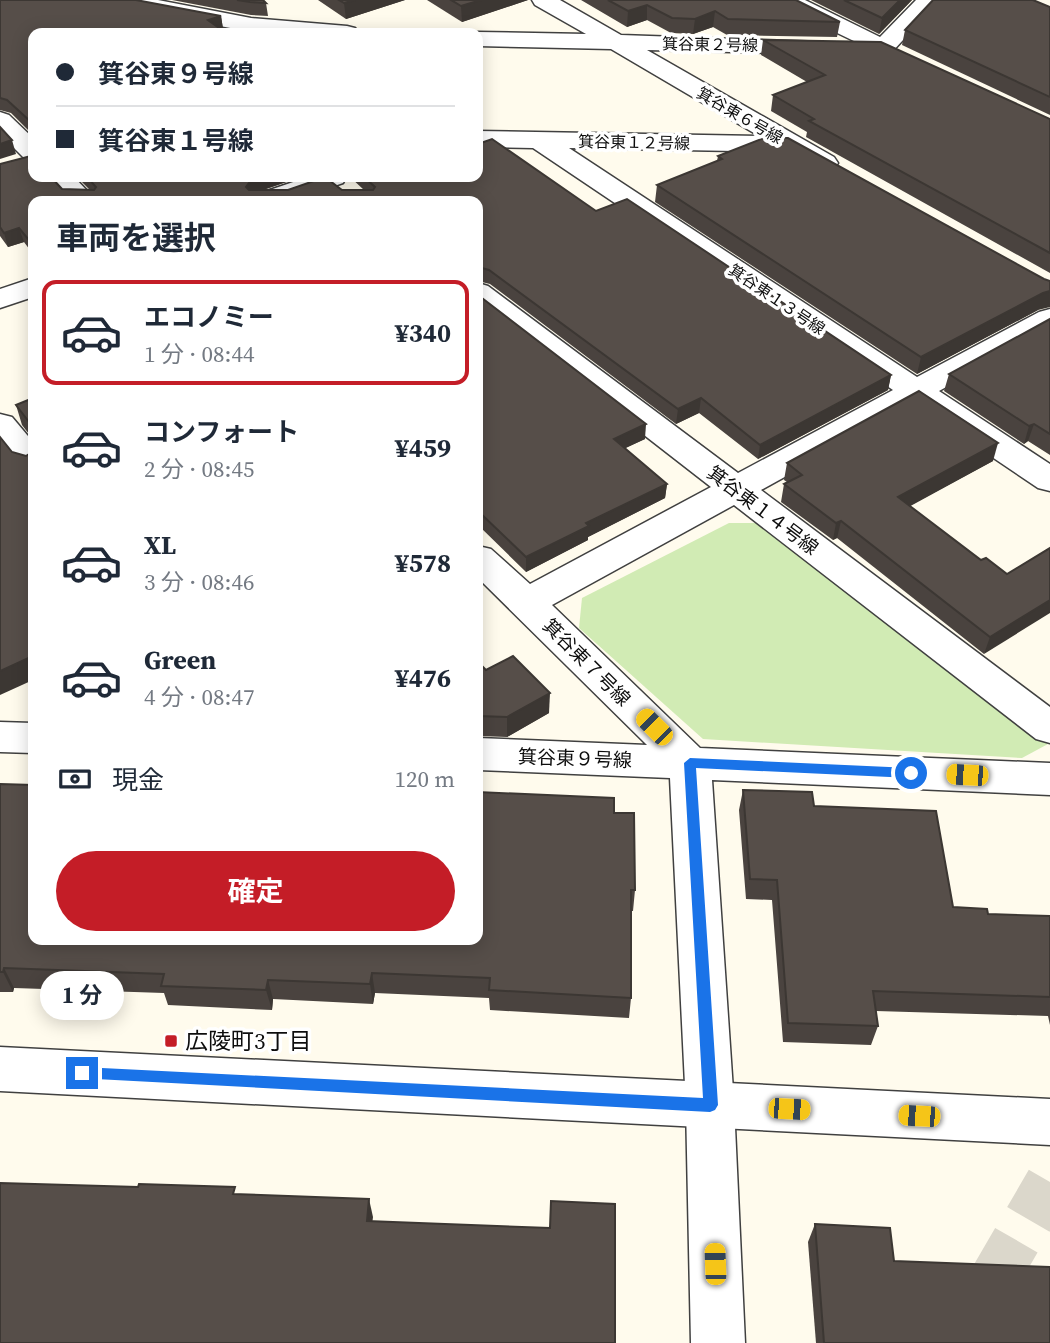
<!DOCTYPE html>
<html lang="ja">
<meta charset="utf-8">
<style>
:root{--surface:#fff;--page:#f2f2f3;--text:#1f2937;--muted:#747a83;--line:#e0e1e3;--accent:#c41d27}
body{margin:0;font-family:"Source Serif 4","Noto Sans JP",serif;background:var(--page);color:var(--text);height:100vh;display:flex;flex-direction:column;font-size:26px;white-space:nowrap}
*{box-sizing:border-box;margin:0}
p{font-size:23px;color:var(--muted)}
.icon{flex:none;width:38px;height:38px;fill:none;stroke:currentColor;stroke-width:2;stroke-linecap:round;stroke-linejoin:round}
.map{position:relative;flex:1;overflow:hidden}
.sheet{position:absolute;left:28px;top:196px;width:455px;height:749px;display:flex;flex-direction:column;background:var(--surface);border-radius:14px;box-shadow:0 4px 18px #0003}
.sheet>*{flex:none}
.guide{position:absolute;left:28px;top:28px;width:455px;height:154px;border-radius:14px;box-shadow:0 4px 18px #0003;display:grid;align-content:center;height:154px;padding:0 28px;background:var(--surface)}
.end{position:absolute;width:32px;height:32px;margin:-16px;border:9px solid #1a73e8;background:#fff;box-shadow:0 0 0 4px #fff}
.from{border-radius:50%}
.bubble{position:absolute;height:49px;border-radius:24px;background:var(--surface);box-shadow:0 4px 18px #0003;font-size:23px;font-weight:700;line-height:49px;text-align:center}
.car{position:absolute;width:21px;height:42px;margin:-21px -10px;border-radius:9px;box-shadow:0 0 5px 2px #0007;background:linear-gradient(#f5c518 24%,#345 0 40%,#f5c518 0 76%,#345 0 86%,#f5c518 0)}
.guide b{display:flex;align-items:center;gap:24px;height:66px;font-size:26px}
.guide b+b{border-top:2px solid var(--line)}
.guide i{width:18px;height:18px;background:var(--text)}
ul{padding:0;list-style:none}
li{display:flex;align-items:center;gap:21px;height:105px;margin:0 14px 10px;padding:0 14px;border:4px solid transparent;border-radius:14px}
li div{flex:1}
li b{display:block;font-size:26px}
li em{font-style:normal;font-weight:700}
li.active{border-color:var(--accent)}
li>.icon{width:63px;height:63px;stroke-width:1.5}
h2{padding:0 28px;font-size:32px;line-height:84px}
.pay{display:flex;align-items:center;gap:18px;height:77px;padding:0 28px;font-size:26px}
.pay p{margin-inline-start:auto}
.primary-button{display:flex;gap:14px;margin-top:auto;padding:14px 28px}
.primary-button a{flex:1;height:80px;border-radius:42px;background:var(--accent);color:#fff;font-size:28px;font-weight:700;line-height:80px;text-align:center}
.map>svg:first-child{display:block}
.green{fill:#d1ebb4}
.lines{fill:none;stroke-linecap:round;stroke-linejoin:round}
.tertiary-tunnel{stroke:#dbd7cb;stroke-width:49;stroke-dasharray:49 24;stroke-linecap:butt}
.minor-casing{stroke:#404040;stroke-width:3}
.tertiary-casing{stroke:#404040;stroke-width:3}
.minor{fill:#fff;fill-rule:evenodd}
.tertiary{fill:#fff;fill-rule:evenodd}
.wall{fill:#4a433f}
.shaded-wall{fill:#3c3733}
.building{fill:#564e49;stroke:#3c3733;stroke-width:2}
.route{fill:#1a73e8}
.poi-dot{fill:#c41d27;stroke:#fff;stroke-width:2.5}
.labels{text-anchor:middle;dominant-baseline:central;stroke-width:7;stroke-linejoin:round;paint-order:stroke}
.far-street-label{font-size:16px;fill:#0d0d0d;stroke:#fff}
.street-label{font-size:19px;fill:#0d0d0d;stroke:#fff}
.near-poi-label{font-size:23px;fill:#0d0d0d;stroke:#fff;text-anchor:start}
</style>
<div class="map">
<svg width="1050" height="1343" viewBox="0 0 1050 1343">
<rect width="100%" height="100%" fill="#fffbed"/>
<polygon class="green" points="729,523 763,523 1048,744 1022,758 703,739 579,628 582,598"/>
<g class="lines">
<polyline class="tertiary-tunnel" points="951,1343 980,1303 1050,1182"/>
<defs>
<g id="minor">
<polygon points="111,0 158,0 251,18 347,26 355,28 359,33 251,32 122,7 114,5"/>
<path d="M532,0H560L621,35L823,42L827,47L823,52L815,54L647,50L834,157L838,163L834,169C816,173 802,161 787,152L569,148L917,377L1039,312L1050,309V330L939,391L1050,464V491L1038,488L915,405L761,490L1050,707V743L1036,739L734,505L552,605L700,748L1050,763V795L712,780L734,1105L745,1343H691L686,1105L670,778L478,770V738L647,745L478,578V546L491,549L530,584L711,487L478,306V283L488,286L738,473L893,390L533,148L478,147V131L759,136L611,49L478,46V33H473L478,32L586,34L535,5Z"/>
<polygon points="776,0 805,0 880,37 916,0 940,0 891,53 883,55 779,5"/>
<polygon points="0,112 9,115 33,138 33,160 24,158 0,134"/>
<polygon points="46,177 74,177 97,201 68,201"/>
<polygon points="308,177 346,177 343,183 290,201 251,201 255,195"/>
<polygon points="33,278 33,297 0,308 0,289"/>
<polygon points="0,414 12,417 33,442 33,474 21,471 0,445"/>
<polygon points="0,722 33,723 33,753 0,752"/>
</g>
<polygon id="tertiary" points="0,1047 1050,1099 1050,1145 0,1091"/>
</defs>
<use href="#minor" class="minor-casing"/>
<use href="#tertiary" class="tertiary-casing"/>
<use href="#minor" class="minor"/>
<use href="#tertiary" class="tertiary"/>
</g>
<g class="wall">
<polygon points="0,0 221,16 223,29 221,30 33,33 33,177 62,189 89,189 77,177 301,177 263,190 364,190 350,177 478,177 596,211 891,375 888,390 758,459 699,413 676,424 490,284 478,281 478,201 33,201 33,254 24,242 8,247 0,236 0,164 31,156 31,133 11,113 0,110"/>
<polygon points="172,0 263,0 266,3 268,16 251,15"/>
<polygon points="318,0 405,0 346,19"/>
<polygon points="427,0 528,0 462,22"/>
<polygon points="581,0 796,0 840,22 837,37 727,35 713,27 693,34 671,33 647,20 627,27"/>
<polygon points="811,0 912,0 879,34"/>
<polygon points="1050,7 1050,115 902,45 905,30"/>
<polygon points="763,40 1050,119 1050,273 806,137 807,132 771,111 773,95 807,82 761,55"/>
<polygon points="718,156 1044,279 1038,310 917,374 655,202 657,185 717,161"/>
<polygon points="478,295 645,439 625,448 667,484 665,498 588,537 588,540 526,572 478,525"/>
<polygon points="1050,319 1050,455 1028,441 1024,444 944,391 949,374"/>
<polygon points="33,398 33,680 12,452 26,456 29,454 29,434 22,425 16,405"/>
<polygon points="993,461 909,506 981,560 1007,574 1050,548 984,654 837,538 833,540 781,502 784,484 787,482 784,480 787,463"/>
<polygon points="478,662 486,670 549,713 507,737 478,736"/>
<polygon points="0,784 33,940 614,813 635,890 633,911 631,911 631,998 629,1018 490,1010 489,998 375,993 373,1004 273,999 272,1010 168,1005 164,993 14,988 13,992 0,992"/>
<polygon points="743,790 814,806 953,907 988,914 1050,916 1050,1025 1048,1016 876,1011 878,1026 871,1045 783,1042 772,900 746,899 739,810"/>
<polygon points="815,1224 894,1261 1050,1343 816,1343 808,1242"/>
</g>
<g class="shaded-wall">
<polygon points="355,0 405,0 346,19 344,3"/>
<polygon points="481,0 528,0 462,22 461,6"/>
<polygon points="900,0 912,0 879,34 882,18"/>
<polygon points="647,5 647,20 627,27 628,11"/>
<polygon points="715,11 713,27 693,34 695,19"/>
<polygon points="221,16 223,29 210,33 208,20"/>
<polygon points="12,140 16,154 0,159 0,144"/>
<polygon points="257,177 301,177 254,193 246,187 252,179"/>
<polygon points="19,228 24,242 8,247 4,233"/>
<polygon points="1050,291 1050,307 1038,310 917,374 921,357 1043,293"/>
<polygon points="891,375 888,390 758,459 760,445"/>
<polygon points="701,398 699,413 676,424 678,409"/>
<polygon points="646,424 645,439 613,454 614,439"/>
<polygon points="1034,424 1028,441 1024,444 1029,426"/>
<polygon points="998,443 993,461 894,515 898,497"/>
<polygon points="667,484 665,498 588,537 588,540 526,572 526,557 586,523"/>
<polygon points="841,521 837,538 833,540 836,523"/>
<polygon points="1050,600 1050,613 984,654 990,637"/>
<polygon points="33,656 33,680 0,695 0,671"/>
<polygon points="550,693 549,713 507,737 507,717"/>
<polygon points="4,968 14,988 13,992 3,972"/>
<polygon points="372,973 375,993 373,1004 370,984"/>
<polygon points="268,980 273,999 272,1010 266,990"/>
<polygon points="369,1199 373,1217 370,1240 367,1221"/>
</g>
<g class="building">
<polygon points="0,0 136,0 221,16 208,20 226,33 33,33 33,177 51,177 62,189 94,190 96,187 87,177 257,177 252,179 246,187 249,190 288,190 325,177 342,190 373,190 375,187 364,177 478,177 478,144 492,139 596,211 627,199 891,375 760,445 701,398 678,409 489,270 478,267 478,201 33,201 33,245 19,228 4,233 0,227 0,164 31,156 31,122 7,100 0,98"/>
<polygon points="237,0 263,0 266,3 250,2"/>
<polygon points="339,0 355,0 344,3"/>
<polygon points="451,0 481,0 461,6"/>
<polygon points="608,0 796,0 840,22 728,19 715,11 695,19 672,18 647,5 628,11"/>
<polygon points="844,0 900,0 882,18"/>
<polygon points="933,0 1033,0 1050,7 1050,97 905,30"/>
<polygon points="763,40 881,42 1050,119 1050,253 809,121 814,119 773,95 825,75"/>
<polygon points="0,127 12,140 0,144"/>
<polygon points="764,138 788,138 1044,279 1050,281 1050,291 1043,293 921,357 657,185 722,159 718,156"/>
<polygon points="478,295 646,424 614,439 667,484 586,523 589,526 526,557 478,511"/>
<polygon points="1050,319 1050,434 1034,424 1029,426 949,374"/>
<polygon points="919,391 998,443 898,497 981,560 986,558 1007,574 1050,548 1050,600 990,637 841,521 836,523 784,484 802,475 787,463"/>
<polygon points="33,398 33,656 0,671 0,437 12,452 26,456 29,454 29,422 16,405"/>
<polygon points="513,656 550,693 507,717 478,716 478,662 486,670"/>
<polygon points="0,784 33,785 33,940 478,940 478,792 614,798 614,813 634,813 635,890 631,890 631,998 489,990 490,978 372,973 370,984 268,980 266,990 161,986 164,974 4,968 3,972 0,972"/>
<polygon points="743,790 812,792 814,806 936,811 953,907 987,909 988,914 1050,916 1050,997 873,991 878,1026 788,1023 777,880 750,879"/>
<polygon points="0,1183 138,1187 139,1184 235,1187 233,1194 369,1199 367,1221 550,1228 551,1201 615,1204 615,1343 0,1343"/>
<polygon points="815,1224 890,1228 894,1261 1050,1267 1050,1343 824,1343"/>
</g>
<polygon class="route" points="690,758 911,768 917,773 911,778 696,768 718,1105 715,1110 710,1112 77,1078 77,1069 82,1067 703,1098 684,763"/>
<rect class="poi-dot" x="164" y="1034" width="14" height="14" rx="3.5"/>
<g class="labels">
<g class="far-street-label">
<text transform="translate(710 44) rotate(1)">箕谷東２号線</text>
<text transform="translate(740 115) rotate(30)">箕谷東６号線</text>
<text transform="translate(634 142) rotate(1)">箕谷東１２号線</text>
<text transform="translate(777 299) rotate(34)">箕谷東１３号線</text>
</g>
<g class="street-label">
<text transform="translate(763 510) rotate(37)">箕谷東１４号線</text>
<text transform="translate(587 662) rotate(45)">箕谷東７号線</text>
<text transform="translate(575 758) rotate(2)">箕谷東９号線</text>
</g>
<g class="near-poi-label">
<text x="185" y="1041">広陵町3丁目</text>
</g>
</g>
</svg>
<i class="end from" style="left:911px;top:773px"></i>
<i class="end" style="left:82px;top:1073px"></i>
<div class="bubble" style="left:40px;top:971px;width:84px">1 分</div>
<i class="car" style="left:654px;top:727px;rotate:315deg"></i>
<i class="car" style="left:967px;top:775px;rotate:273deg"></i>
<i class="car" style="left:789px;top:1109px;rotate:93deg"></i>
<i class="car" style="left:919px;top:1116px;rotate:273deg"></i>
<i class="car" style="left:715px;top:1264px;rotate:358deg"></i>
<div class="guide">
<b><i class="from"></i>箕谷東９号線</b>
<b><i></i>箕谷東１号線</b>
</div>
<section class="sheet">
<h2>車両を選択</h2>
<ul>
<li class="active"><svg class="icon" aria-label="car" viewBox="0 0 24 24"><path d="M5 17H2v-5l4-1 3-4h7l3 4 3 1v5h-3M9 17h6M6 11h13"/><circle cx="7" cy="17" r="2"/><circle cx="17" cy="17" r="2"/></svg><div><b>エコノミー</b><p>1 分 · 08:44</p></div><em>¥340</em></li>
<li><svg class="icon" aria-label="car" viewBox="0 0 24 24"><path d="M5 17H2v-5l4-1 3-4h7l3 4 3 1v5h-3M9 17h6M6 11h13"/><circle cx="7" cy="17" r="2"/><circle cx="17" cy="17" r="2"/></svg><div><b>コンフォート</b><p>2 分 · 08:45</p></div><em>¥459</em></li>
<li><svg class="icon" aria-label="car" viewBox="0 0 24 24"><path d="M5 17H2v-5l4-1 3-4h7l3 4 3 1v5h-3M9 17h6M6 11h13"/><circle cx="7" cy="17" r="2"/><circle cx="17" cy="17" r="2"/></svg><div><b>XL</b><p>3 分 · 08:46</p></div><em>¥578</em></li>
<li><svg class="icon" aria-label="car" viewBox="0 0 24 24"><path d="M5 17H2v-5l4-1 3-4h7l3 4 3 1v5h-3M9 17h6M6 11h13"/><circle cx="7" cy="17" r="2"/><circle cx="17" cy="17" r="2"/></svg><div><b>Green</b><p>4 分 · 08:47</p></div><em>¥476</em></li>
</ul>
<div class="pay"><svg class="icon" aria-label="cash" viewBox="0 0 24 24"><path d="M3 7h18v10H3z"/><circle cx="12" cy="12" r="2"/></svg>現金<p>120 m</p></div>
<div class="primary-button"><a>確定</a></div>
</section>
</div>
